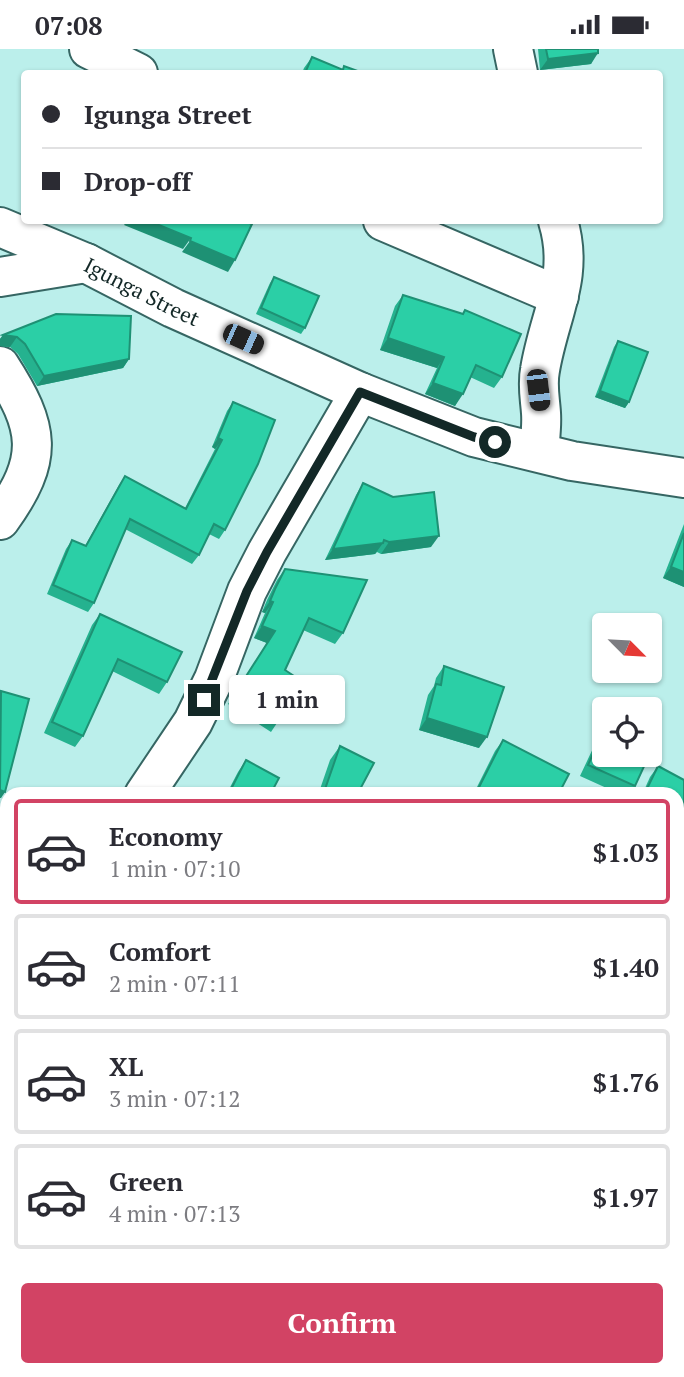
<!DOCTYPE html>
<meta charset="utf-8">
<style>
:root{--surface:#fff;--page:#f7f7f7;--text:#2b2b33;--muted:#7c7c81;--line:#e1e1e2;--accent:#d24364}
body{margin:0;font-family:"PT Serif",serif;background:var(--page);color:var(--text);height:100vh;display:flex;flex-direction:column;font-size:26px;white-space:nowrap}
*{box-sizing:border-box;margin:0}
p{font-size:23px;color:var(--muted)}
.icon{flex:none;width:38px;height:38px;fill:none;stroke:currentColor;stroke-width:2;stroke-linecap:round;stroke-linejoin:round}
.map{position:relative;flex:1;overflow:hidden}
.panel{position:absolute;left:0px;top:738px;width:684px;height:590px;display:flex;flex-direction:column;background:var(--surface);border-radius:21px 21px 0 0;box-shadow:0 2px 5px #0004}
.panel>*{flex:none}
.top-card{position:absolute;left:21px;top:21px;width:642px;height:154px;border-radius:7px;box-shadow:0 2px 5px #0004;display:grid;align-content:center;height:154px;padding:0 21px;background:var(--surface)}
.needle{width:46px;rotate:114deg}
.fabs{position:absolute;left:592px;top:564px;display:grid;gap:14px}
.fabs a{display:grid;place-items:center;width:70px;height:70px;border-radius:7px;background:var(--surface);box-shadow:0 2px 5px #0004;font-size:35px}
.end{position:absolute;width:32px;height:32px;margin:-16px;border:9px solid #132827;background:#fff;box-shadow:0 0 0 4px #fff}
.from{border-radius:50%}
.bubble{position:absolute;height:49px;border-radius:7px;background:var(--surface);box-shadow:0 2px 5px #0004;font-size:23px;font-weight:800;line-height:49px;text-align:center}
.car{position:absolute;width:21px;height:42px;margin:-21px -10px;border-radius:9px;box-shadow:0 0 5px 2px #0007;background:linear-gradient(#222 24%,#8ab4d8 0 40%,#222 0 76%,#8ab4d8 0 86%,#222 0)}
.top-card b{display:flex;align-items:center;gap:24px;height:66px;font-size:26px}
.top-card b+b{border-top:2px solid var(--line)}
.top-card i{width:18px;height:18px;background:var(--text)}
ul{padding:12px 0 0;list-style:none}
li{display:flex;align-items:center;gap:21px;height:105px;margin:0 14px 10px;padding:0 7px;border:4px solid var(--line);border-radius:7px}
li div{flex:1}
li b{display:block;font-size:26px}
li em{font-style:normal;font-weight:800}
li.active{border-color:var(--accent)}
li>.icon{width:63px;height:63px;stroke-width:1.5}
.button{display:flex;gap:14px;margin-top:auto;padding:14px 21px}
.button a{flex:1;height:80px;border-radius:7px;background:var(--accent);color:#fff;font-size:28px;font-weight:800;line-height:80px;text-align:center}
.status{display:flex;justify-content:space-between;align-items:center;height:49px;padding:0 35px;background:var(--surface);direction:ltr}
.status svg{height:19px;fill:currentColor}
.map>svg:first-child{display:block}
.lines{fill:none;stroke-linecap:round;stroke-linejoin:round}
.minor-casing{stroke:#366663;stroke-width:42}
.minor{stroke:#fff;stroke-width:38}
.wall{fill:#25b28f}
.shaded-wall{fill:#1e9174}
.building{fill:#2bcfa6;stroke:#1e9174;stroke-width:2}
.route{stroke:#132827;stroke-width:9}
.labels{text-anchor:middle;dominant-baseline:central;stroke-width:5;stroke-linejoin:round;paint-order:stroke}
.street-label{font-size:21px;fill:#132827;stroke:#bbefeb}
</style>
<div class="status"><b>07:08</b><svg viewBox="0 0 49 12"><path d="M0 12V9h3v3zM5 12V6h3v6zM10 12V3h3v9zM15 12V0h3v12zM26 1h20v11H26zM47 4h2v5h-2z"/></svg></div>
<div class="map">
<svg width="684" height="1328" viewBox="0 0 684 1328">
<rect width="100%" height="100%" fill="#bbefeb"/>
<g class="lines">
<defs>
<g id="minor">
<polyline points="89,0 138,24"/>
<polyline points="513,0 518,24"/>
<polyline points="383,172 559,247"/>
<path id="s1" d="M0,178L86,214L173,259L360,343L474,388L572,412L684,429"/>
<polyline points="0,228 86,214"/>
<path d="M0,317C40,379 45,409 0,471"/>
<path d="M539,403C540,390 542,377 541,364C540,349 537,336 540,321C549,266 575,228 558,172"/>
<polyline points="144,746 193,673 214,630 247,542 267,503 360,343"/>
<polyline points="0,1031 7,1016"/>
<polyline points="677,1169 684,1170"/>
</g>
</defs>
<use href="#minor" class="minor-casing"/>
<use href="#minor" class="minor"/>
</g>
<g class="wall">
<polygon points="538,0 598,0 591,15 540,21"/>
<polygon points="312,8 342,21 344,17 363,24 302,24 304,19"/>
<polygon points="274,228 305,279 301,285 256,265 270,234"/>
<polygon points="403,246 462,265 465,261 502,328 494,339 470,328 455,357 425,345 437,319 380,301 395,257"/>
<polygon points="56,265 129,310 123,319 37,337 18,305 10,298 0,297 0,290 3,286"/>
<polygon points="618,292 629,353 625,359 595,348 614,298"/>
<polygon points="233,353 225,481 219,490 209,485 199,506 192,515 125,480 94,554 88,563 47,545 66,500 72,491 85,497 119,436 125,427 185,459 215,400 212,398 227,362"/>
<polygon points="363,434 431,498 381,505 377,503 375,505 325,511 356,446"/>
<polygon points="684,475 684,538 663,529"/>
<polygon points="285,520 343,584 335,595 303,581 285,621 279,671 271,683 228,655 267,594 254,589 265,564 262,563 267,551 277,531"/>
<polygon points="100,565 167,633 159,645 112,622 83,687 75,698 44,684 92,576"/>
<polygon points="444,617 479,699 419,681 428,646 434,637 436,629"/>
<polygon points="604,676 604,705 635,737 629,746 622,746 580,727"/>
<polygon points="503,691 558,746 473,746 495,702"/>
<polygon points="340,697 357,746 318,746 330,711"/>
<polygon points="246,711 270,746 226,746 238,723"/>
<polygon points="658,717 677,746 642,746 650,728"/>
<polygon points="7,1060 7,1139 0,1136 0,1073"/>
</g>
<g class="shaded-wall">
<polygon points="598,4 591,15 540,21 548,10"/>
<polygon points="127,172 149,172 191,189 183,200 124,176"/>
<polygon points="190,192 235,211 228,223 182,203"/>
<polygon points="3,286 17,288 10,298 0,297 0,290"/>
<polygon points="388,289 444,308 437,319 380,301"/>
<polygon points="129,310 123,319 37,337 44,327"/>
<polygon points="433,334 463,345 455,357 425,345"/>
<polygon points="600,342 629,353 625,359 595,348"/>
<polygon points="218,389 222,391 215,400 212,398"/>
<polygon points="439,487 431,498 381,505 389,493"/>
<polygon points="383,494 375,505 325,511 333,500"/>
<polygon points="671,518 684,523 684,538 663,529"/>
<polygon points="270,552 273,553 265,564 262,563"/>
<polygon points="262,577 275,582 267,594 254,589"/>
<polygon points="427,669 487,688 479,699 419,681"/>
<polygon points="0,741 5,743 1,749 0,749"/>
<polygon points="0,1231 7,1234 7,1245 5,1247 0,1245"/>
<polygon points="7,1248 7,1259 1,1257"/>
</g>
<g class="building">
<polygon points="546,0 598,0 598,4 548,10"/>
<polygon points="312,8 343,21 344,17 363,24 305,24"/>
<polygon points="149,172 244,172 252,175 235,211 190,192 191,189"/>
<polygon points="274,228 319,247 305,279 261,259"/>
<polygon points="403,246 463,265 465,261 521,285 502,328 476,316 463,345 433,334 444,308 388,289"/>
<polygon points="56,265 131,267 129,310 44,327 25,295 17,288 3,286"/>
<polygon points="618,292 648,303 629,353 600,342"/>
<polygon points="233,353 275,371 258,415 225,481 214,475 199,506 130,470 94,554 53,536 72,491 86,497 125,427 186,460 222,391 218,389"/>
<polygon points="363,434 393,448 434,443 439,487 389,493 384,491 383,494 333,500"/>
<polygon points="684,484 684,523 671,518"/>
<polygon points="285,520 367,531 343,584 309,569 285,621 303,633 279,671 236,643 275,582 262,577 273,553 270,552 275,540"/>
<polygon points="100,565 182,603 167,633 118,610 83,687 52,673"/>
<polygon points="444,617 504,638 487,688 427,669 436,635 441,636"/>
<polygon points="1,642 29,650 5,743 0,741"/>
<polygon points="604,681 604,705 649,705 649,685 657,689 635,737 588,716"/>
<polygon points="503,691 569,725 558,746 475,746"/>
<polygon points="340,697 374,714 357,746 323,746"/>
<polygon points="246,711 279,729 270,746 228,746"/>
<polygon points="658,717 684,731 684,779 677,792 677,746 644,746"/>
<polygon points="7,1064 7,1124 0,1121 0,1078"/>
<polygon points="0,1192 7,1195 7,1234 0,1231"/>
<polygon points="10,1321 58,1321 55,1328 7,1328"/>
<polygon points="141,1321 151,1321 164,1328 137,1328"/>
<polygon points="316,1321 352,1321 349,1328 312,1328"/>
</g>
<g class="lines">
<polyline class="route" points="204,651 247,542 267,503 360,343 474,388 495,393"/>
</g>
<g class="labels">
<g class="street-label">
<text stroke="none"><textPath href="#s1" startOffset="156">Igunga Street</textPath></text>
</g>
</g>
</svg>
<div class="fabs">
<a><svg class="needle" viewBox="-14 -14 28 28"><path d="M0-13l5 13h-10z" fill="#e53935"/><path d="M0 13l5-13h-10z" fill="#7c7c81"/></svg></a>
<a><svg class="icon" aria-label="locate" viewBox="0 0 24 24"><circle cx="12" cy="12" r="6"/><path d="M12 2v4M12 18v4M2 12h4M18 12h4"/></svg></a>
</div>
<i class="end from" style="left:495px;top:393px"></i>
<i class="end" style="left:204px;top:651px"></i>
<div class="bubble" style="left:229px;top:626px;width:116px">1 min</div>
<i class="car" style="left:243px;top:290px;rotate:114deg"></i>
<i class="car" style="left:538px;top:341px;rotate:173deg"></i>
<div class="top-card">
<b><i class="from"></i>Igunga Street</b>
<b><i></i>Drop-off</b>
</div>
<section class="panel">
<ul>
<li class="active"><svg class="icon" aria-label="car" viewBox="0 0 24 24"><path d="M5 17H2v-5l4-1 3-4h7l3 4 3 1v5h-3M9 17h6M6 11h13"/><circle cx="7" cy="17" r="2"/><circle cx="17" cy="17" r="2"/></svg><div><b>Economy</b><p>1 min · 07:10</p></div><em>$1.03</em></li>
<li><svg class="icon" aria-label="car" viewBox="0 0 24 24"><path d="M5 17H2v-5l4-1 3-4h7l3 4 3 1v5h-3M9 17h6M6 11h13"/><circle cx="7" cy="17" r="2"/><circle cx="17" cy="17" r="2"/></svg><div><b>Comfort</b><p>2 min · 07:11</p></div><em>$1.40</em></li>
<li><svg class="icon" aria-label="car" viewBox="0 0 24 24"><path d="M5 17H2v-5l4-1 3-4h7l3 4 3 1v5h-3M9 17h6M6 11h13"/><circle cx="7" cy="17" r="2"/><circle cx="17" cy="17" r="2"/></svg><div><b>XL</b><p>3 min · 07:12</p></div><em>$1.76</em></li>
<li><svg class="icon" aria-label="car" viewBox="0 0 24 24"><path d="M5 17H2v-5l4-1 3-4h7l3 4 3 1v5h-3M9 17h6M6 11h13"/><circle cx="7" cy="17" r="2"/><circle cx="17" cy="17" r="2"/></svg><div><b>Green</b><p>4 min · 07:13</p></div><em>$1.97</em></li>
</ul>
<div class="button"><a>Confirm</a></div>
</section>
</div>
